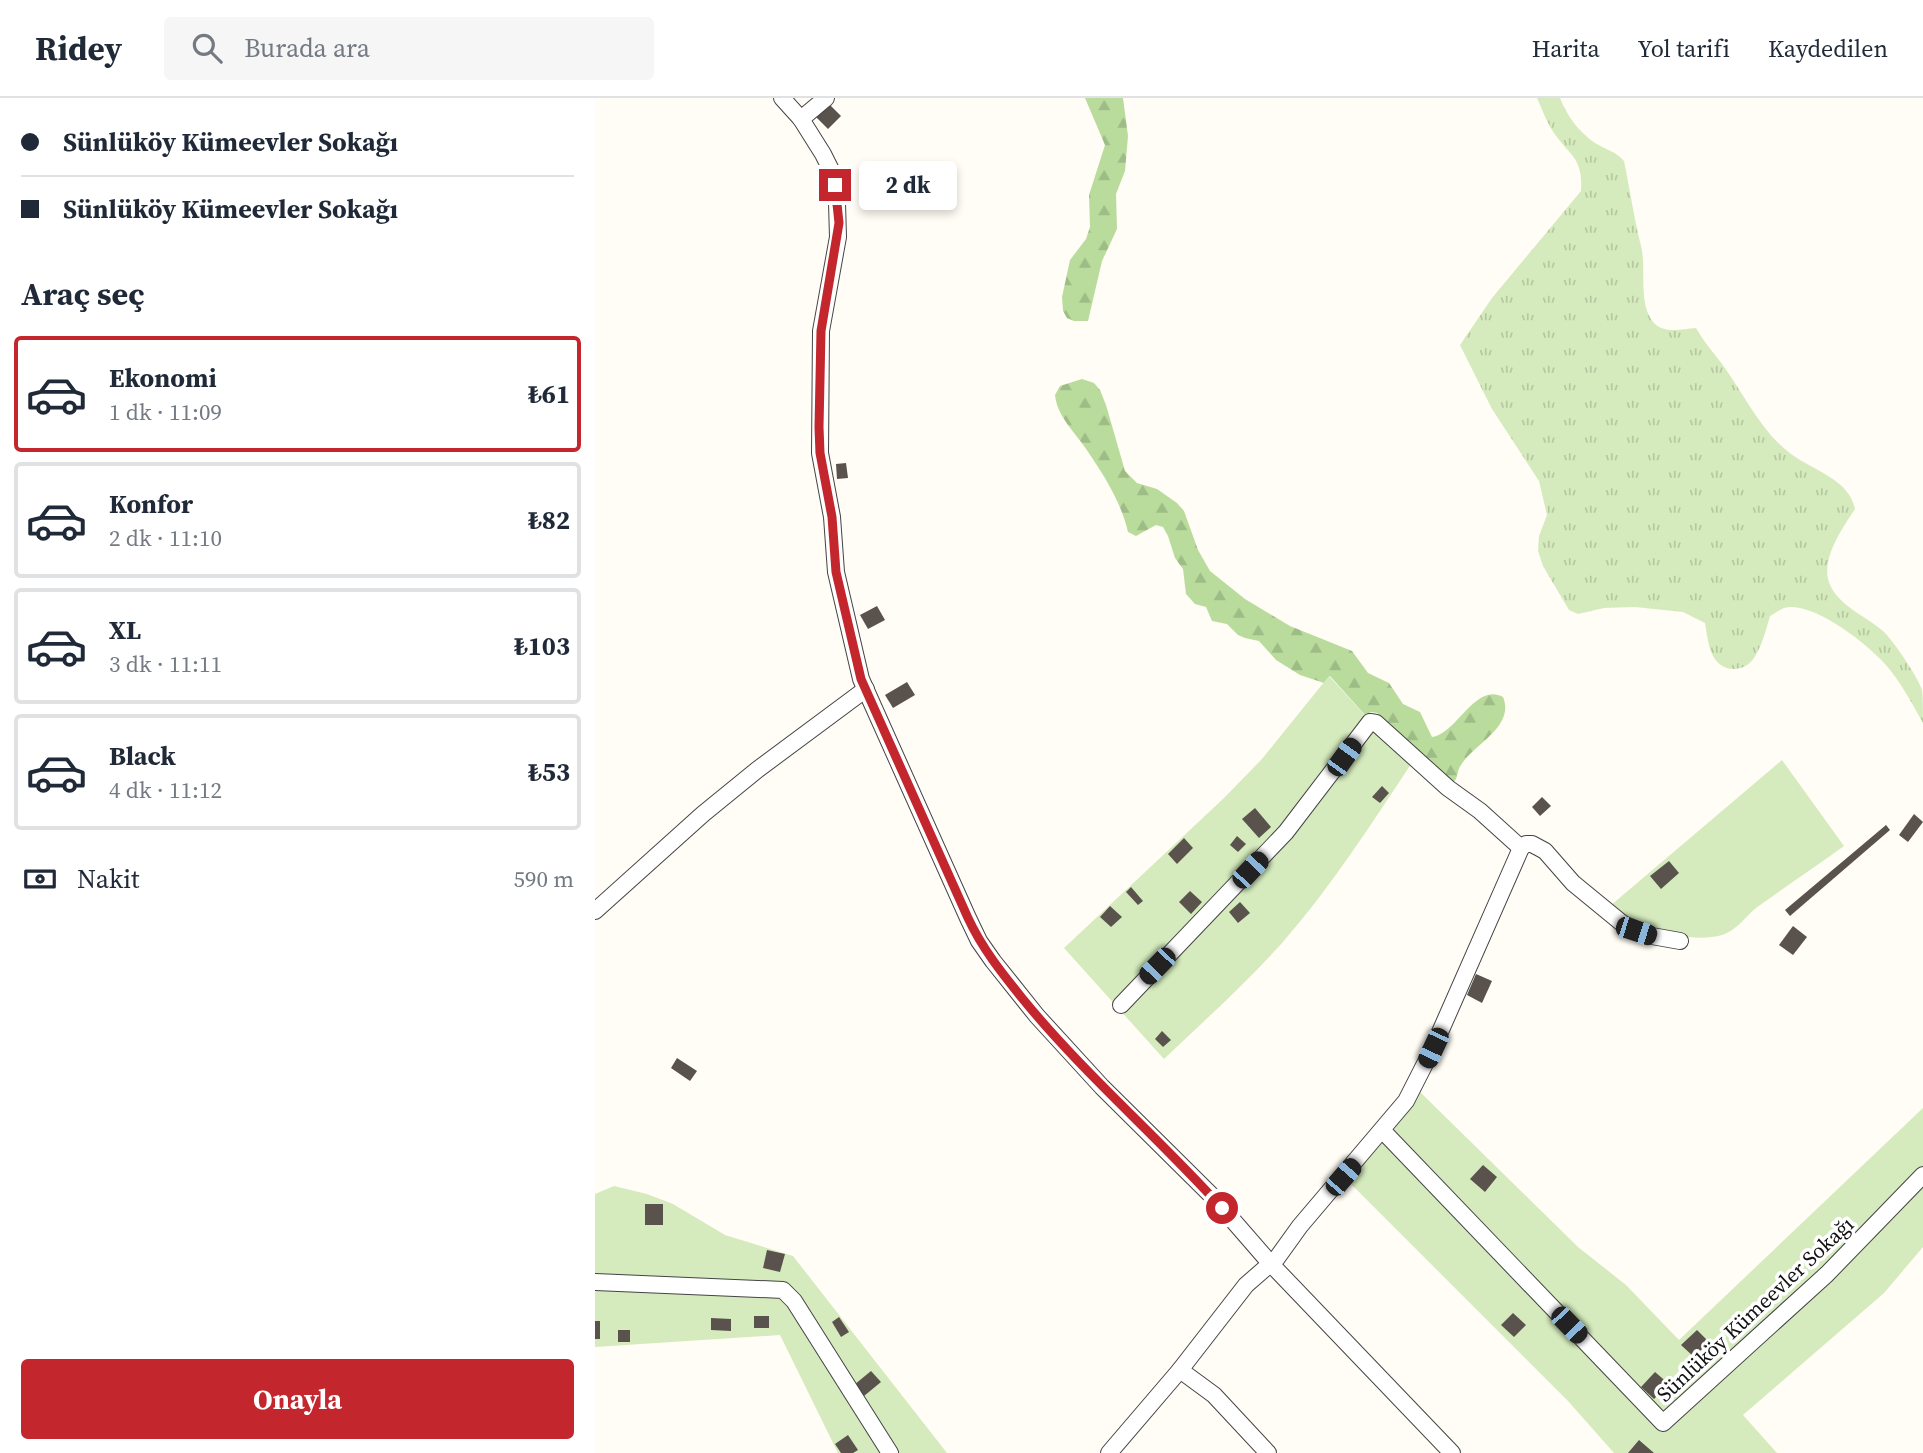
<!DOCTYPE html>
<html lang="tr">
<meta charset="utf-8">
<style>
:root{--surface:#fff;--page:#f6f6f7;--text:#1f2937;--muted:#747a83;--line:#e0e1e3;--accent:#c4262e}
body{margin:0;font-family:"Source Serif 4",serif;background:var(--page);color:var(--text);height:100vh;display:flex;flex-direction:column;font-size:26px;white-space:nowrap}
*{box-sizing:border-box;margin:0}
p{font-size:23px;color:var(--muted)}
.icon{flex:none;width:38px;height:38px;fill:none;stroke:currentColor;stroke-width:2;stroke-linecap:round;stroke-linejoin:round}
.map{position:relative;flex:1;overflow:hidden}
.drawer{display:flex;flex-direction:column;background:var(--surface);width:595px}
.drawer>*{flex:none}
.guide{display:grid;align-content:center;height:154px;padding:0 21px;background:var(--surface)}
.end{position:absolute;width:32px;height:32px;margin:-16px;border:9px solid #c4262e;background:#fff;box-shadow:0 0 0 4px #fff}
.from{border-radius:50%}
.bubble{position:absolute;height:49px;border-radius:7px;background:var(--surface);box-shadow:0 4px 10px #0003;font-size:23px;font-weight:700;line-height:49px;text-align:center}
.car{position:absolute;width:21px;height:42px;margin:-21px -10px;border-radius:9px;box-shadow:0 0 5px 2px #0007;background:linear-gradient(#222 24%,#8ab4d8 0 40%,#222 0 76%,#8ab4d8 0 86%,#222 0)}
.guide b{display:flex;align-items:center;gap:24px;height:66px;font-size:26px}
.guide b+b{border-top:2px solid var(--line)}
.guide i{width:18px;height:18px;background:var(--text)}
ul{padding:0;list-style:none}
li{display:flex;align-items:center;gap:21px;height:116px;margin:0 14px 10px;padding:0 7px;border:4px solid var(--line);border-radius:7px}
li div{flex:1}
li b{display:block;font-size:26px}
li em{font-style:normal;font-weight:700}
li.current{border-color:var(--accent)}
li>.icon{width:63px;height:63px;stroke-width:1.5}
h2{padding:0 21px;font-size:32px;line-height:84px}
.pay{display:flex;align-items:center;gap:18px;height:77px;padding:0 21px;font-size:26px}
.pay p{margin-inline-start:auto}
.cta{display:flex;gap:14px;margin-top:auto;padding:14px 21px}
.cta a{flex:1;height:80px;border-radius:7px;background:var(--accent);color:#fff;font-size:28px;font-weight:700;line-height:80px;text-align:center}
header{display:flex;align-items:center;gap:42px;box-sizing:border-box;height:98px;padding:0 35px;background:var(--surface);border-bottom:2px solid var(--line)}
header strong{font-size:33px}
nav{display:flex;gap:38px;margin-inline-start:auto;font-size:24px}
.search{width:490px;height:63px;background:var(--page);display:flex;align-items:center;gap:18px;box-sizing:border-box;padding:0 24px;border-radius:7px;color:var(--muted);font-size:26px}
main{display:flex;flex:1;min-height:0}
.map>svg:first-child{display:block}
.grass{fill:url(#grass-tufts)}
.forest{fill:url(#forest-firs)}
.garden{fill:#d5ebbd}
.building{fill:#5a524d}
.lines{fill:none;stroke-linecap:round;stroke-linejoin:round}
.minor-casing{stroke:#444;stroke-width:18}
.minor{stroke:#fff;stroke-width:16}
.route{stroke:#c4262e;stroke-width:9}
.labels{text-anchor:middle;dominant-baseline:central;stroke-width:7;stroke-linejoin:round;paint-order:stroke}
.street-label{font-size:21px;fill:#111;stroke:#fff}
</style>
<header>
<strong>Ridey</strong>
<div class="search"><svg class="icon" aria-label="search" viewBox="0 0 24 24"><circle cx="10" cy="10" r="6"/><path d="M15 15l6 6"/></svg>Burada ara</div>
<nav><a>Harita</a><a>Yol tarifi</a><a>Kaydedilen</a></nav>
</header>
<main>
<section class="drawer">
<div class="guide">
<b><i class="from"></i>Sünlüköy Kümeevler Sokağı</b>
<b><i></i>Sünlüköy Kümeevler Sokağı</b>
</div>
<h2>Araç seç</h2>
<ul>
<li class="current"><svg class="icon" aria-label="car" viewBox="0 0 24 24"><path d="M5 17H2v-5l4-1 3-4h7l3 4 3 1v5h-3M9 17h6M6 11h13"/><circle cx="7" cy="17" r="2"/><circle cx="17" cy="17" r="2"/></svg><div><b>Ekonomi</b><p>1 dk · 11:09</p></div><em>₺61</em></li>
<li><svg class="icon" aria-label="car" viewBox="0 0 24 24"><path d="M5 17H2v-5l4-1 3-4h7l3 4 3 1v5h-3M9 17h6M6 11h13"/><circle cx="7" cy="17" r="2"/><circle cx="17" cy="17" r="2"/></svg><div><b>Konfor</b><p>2 dk · 11:10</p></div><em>₺82</em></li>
<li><svg class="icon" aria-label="car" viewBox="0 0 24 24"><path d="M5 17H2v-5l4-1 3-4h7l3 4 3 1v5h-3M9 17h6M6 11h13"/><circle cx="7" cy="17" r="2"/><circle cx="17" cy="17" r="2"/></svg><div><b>XL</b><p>3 dk · 11:11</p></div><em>₺103</em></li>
<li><svg class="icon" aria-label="car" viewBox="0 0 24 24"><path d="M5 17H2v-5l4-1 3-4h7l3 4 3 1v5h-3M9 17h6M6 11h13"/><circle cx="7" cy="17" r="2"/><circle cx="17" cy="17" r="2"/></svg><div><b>Black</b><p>4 dk · 11:12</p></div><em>₺53</em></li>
</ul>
<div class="pay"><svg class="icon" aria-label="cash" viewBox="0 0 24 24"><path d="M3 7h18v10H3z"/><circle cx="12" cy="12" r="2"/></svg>Nakit<p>590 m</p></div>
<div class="cta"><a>Onayla</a></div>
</section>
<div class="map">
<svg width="1328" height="1355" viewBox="0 0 1328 1355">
<defs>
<pattern id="grass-tufts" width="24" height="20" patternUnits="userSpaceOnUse" patternTransform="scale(1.75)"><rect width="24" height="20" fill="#d5ebbd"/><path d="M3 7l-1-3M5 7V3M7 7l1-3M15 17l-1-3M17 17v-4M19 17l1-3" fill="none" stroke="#b6c8a1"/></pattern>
<pattern id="forest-firs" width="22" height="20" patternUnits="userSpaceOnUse" patternTransform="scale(1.75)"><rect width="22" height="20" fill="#b9dc9c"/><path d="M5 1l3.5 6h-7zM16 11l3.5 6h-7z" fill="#9ebc85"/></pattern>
</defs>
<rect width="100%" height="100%" fill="#fffdf5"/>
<path class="grass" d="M942,0H965C972,18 984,34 1000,45C1011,52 1021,53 1029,63C1035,92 1039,120 1046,148C1052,171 1042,208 1060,226C1071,236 1088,231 1101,230C1109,244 1118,254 1127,266C1149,296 1166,334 1196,356C1219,373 1254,381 1260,411C1248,429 1228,458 1233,481C1239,506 1271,518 1288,533C1298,542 1323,579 1327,592C1328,601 1328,615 1328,625C1317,605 1305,583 1290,566C1272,546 1217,502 1189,510C1184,512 1179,516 1175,518C1171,532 1167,548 1159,560C1149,575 1127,575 1118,558C1113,548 1112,536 1110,525L1088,514L1040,509L1009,510L983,516L974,512L948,468L943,453L944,438L952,417L944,383L897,311L865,247L897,200L986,93C988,60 976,59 959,35C952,25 947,11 942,0Z"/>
<g class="forest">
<polygon points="490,0 528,0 533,38 530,73 521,96 522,131 507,163 493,223 479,223 472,220 468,213 467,199 475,162 491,141 495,129 494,97 510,47"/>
<path d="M487,281L499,285L505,292L511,307L530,373L542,385L562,391L582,405L589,413L603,452L615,473L650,501L695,528L757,553L773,575L794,585L808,606L825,614L837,639C861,637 880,584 908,599C920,629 880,645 866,667C861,674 864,680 857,686L782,615L776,614L771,618L735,578L729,585L705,577L681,562L664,543L650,540L643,537L632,526L617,523L611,509L600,506L591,496L588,471L580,460L573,438L568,429L561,427L541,438L533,434C526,403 507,374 489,348C477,331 462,317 460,297L465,288Z"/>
</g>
<g class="garden">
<path d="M734,578L779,627L818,663C777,725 736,789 687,845C650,886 609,923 569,961L469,850L629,700L666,662Z"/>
<path d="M1187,662L1249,748C1220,769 1190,789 1161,810C1150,819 1141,833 1127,837C1093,847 1042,828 1015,808Z"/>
<polygon points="823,992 983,1149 1031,1187 1084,1242 1328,1010 1328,1149 1289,1195 1148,1317 1182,1355 1019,1355 973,1303 755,1085"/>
<polygon points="19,1088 52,1096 78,1106 130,1137 198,1158 352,1355 243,1355 185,1237 0,1249 0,1096"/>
</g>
<g class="building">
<polygon points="234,6 246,18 233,31 221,19"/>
<polygon points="251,365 253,380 242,381 241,366"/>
<polygon points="282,508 290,522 273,531 265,517"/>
<polygon points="312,584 320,597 298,610 290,597"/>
<polygon points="787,688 794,695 785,705 777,699"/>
<polygon points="947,699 956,708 945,718 937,709"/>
<polygon points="660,710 676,729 664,740 647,721"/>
<polygon points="1319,716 1328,724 1313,744 1304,737"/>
<polygon points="1291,727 1295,732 1195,818 1190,812"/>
<polygon points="642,738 651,746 643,754 635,747"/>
<polygon points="589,740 598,750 582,766 573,756"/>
<polygon points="1074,763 1084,775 1066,791 1055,778"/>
<polygon points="536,789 548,803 543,807 531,794"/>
<polygon points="595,793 607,804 596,816 584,804"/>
<polygon points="645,804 655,815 643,825 634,814"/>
<polygon points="515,808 527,819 516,829 505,819"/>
<polygon points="1198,828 1212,839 1198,857 1184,847"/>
<polygon points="881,876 897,883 887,905 872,897"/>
<polygon points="567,933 576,942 568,949 560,941"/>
<polygon points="82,960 102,973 95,983 76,970"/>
<polygon points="888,1067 902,1079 890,1094 875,1081"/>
<rect x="50" y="1106" width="18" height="21"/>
<polygon points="172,1152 190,1156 185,1174 168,1170"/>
<polygon points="918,1215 931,1227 919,1239 906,1227"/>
<rect x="159" y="1218" width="15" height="12"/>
<polygon points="244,1219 254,1234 246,1239 237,1224"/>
<polygon points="116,1220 136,1221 136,1233 116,1232"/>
<rect x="0" y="1223" width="5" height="18"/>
<rect x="23" y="1232" width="12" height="12"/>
<polygon points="1102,1232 1114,1244 1099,1259 1086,1247"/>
<polygon points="276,1273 286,1284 269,1298 259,1287"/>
<polygon points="1060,1274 1074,1286 1059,1301 1046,1289"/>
<polygon points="253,1337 263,1352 258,1355 246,1355 240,1346"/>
<polygon points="1044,1342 1059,1355 1033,1355"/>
</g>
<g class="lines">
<defs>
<g id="minor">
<polyline points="187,0 206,21 228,56 235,70 242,105 243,139 226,233 225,355 237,419 241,474 266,581 373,820 384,843 398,863 442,918 507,989 615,1096 675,1165 857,1355"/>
<polyline points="206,21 231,0"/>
<polyline points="0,813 108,716 162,672 271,591"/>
<polyline points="526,907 691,734 775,624 781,625 853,690 885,713 926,750"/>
<polyline points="787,1032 1068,1325 1232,1176 1328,1077"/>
<polyline points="0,1184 188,1192 199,1203 295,1355"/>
<polyline points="585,1272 619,1297 673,1355"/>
<polyline points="514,1355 585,1272 651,1187 682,1160 705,1128 811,1003 838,950 926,750 931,746 937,746 950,753 978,785 1028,826 1057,838 1085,843"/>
</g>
</defs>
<use href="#minor" class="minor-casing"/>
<use href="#minor" class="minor"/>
</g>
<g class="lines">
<path class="route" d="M240,87L244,125L226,233L224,329L225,355L237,419L241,474L266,581L373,820C387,850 406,874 427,900C488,975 562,1038 627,1110"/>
</g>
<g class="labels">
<g class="street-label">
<text transform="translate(1160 1211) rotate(-43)">Sünlüköy Kümeevler Sokağı</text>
</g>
</g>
</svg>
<i class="end from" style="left:627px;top:1110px"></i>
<i class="end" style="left:240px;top:87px"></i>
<div class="bubble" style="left:264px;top:63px;width:98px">2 dk</div>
<i class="car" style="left:749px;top:659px;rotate:36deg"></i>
<i class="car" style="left:655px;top:772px;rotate:43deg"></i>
<i class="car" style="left:1041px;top:833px;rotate:108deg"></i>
<i class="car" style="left:562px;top:868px;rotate:224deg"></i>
<i class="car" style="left:838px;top:950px;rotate:205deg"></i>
<i class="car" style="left:748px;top:1079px;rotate:41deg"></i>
<i class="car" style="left:974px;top:1227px;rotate:136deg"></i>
</div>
</main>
